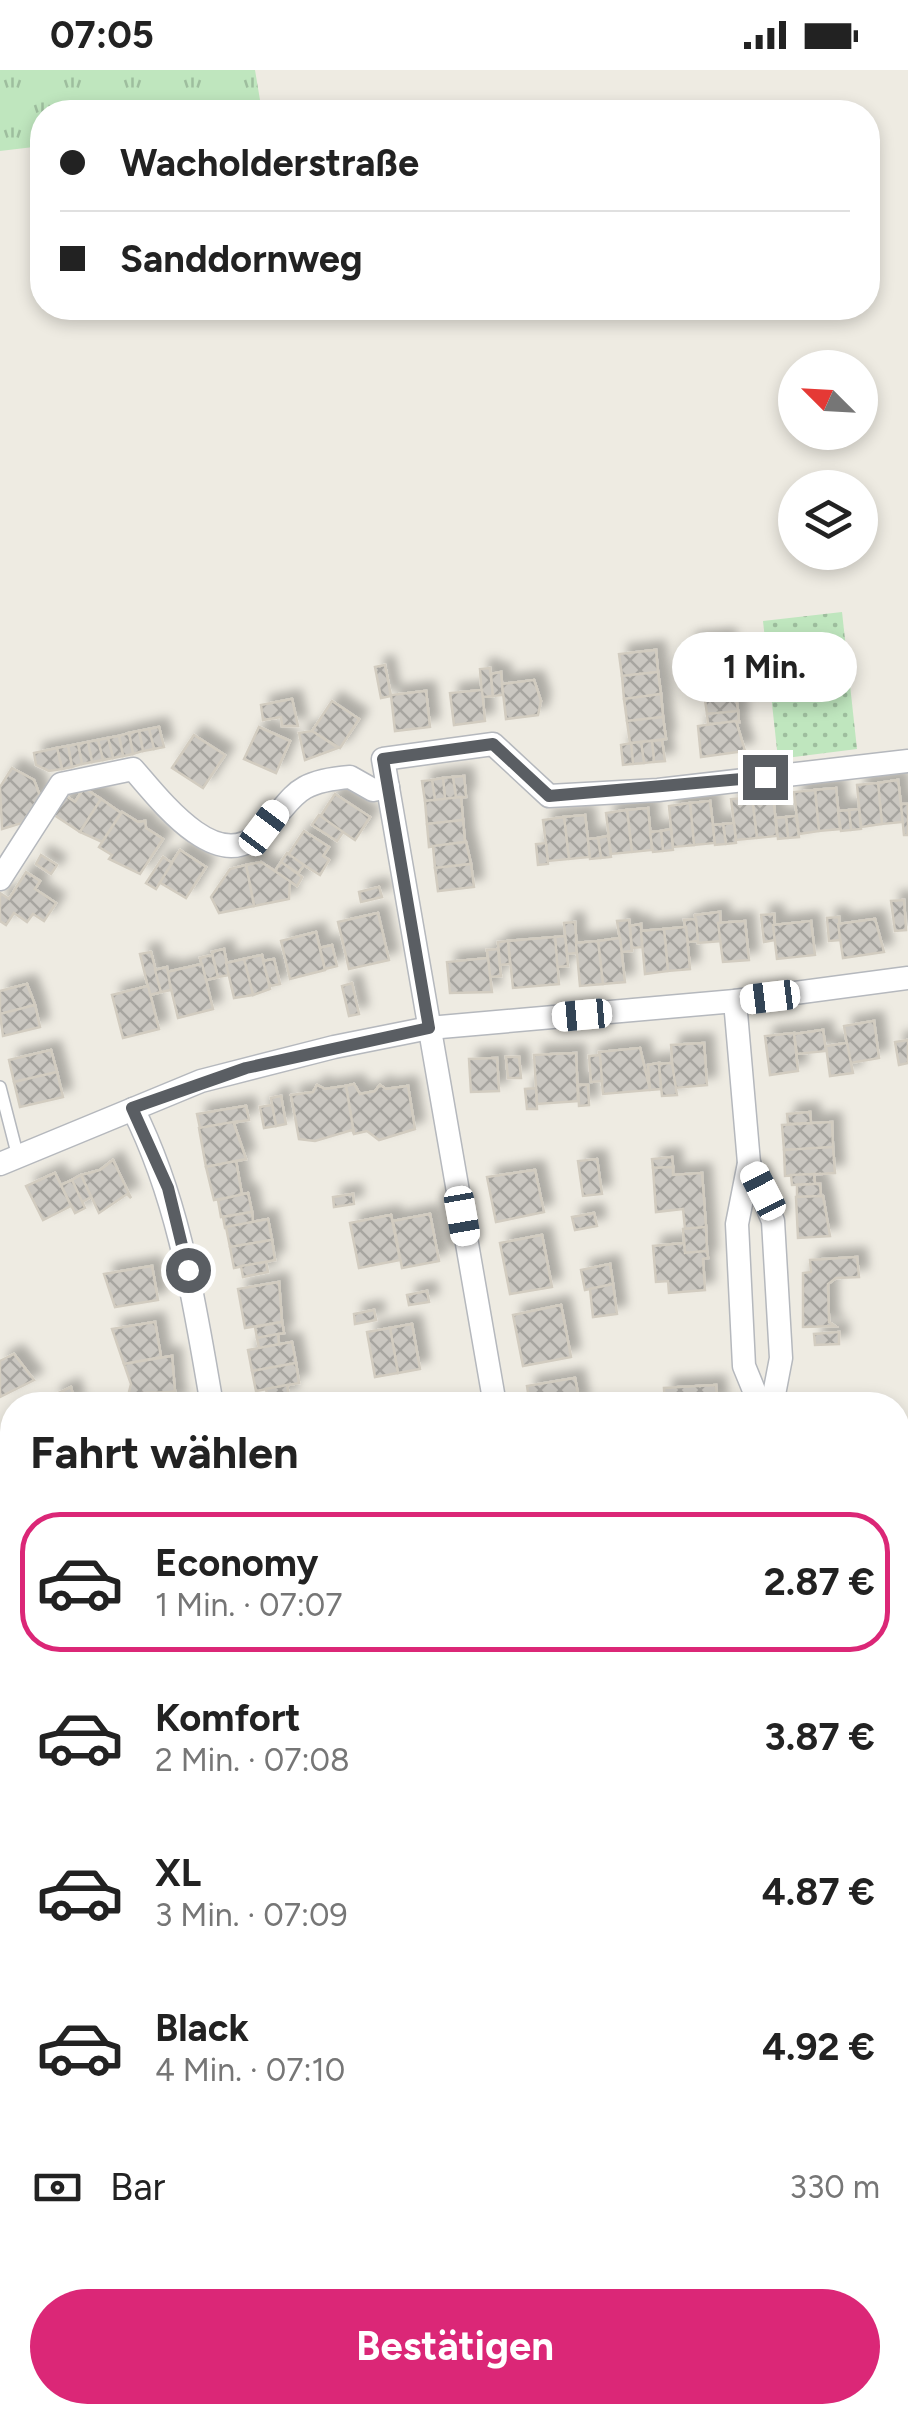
<!DOCTYPE html>
<html lang="de">
<meta charset="utf-8">
<style>
:root{--surface:#fff;--page:#f6f6f6;--text:#222;--muted:#767676;--line:#e0e0e0;--accent:#db2777}
body{margin:0;font-family:Figtree,sans-serif;background:var(--page);color:var(--text);height:100vh;display:flex;flex-direction:column;font-size:38px;white-space:nowrap}
*{box-sizing:border-box;margin:0}
p{font-size:32px;color:var(--muted)}
.icon{flex:none;width:55px;height:55px;fill:none;stroke:currentColor;stroke-width:2;stroke-linecap:round;stroke-linejoin:round}
.map{position:relative;flex:1;overflow:hidden}
.details{position:absolute;left:0px;top:1322px;width:910px;height:1032px;display:flex;flex-direction:column;background:var(--surface);border-radius:40px 40px 0 0;box-shadow:0 5px 15px #0003}
.details>*{flex:none}
.hud{position:absolute;left:30px;top:30px;width:850px;height:220px;border-radius:40px;box-shadow:0 5px 15px #0003;display:grid;align-content:center;height:220px;padding:0 30px;background:var(--surface)}
.needle{width:65px;rotate:294deg}
.fabs{position:absolute;left:778px;top:280px;display:grid;gap:20px}
.fabs a{display:grid;place-items:center;width:100px;height:100px;border-radius:50%;background:var(--surface);box-shadow:0 5px 15px #0003;font-size:50px}
.end{position:absolute;width:45px;height:45px;margin:-22px;border:12px solid #5a5e63;background:#fff;box-shadow:0 0 0 5px #fff}
.from{border-radius:50%}
.bubble{position:absolute;height:70px;border-radius:35px;background:var(--surface);box-shadow:0 5px 15px #0003;font-size:32px;font-weight:700;line-height:70px;text-align:center}
.car{position:absolute;width:30px;height:60px;margin:-30px -15px;border-radius:12px;box-shadow:0 0 8px 2px #0007;background:linear-gradient(#fff 24%,#345 0 40%,#fff 0 76%,#345 0 86%,#fff 0)}
.hud b{display:flex;align-items:center;gap:35px;height:95px;font-size:38px}
.hud b+b{border-top:2px solid var(--line)}
.hud i{width:25px;height:25px;background:var(--text)}
ul{padding:0;list-style:none}
li{display:flex;align-items:center;gap:30px;height:140px;margin:0 20px 15px;padding:0 10px;border:5px solid transparent;border-radius:40px}
li div{flex:1}
li b{display:block;font-size:38px}
li em{font-style:normal;font-weight:700}
li.current{border-color:var(--accent)}
li>.icon{width:90px;height:90px;stroke-width:1.5}
h2{padding:0 30px;font-size:45px;line-height:120px}
.pay{display:flex;align-items:center;gap:25px;height:110px;padding:0 30px;font-size:38px}
.pay p{margin-inline-start:auto}
.button{display:flex;gap:20px;margin-top:auto;padding:20px 30px}
.button a{flex:1;height:115px;border-radius:60px;background:var(--accent);color:#fff;font-size:40px;font-weight:700;line-height:115px;text-align:center}
.status{display:flex;justify-content:space-between;align-items:center;height:70px;padding:0 50px;background:var(--surface);direction:ltr}
.status svg{height:28px;fill:currentColor}
.map>svg:first-child{display:block}
.grass{fill:url(#grass-tufts)}
.park{fill:url(#park-dots)}
.building{fill:url(#building-cross-hatch);stroke:#d2ccc0;stroke-width:2.5;filter:url(#shadow)}
.lines{fill:none;stroke-linecap:round;stroke-linejoin:round}
.service-casing{stroke:#b5b8bd;stroke-width:14}
.minor-casing{stroke:#b5b8bd;stroke-width:25}
.tertiary-casing{stroke:#b5b8bd;stroke-width:30}
.service{stroke:#fff;stroke-width:11}
.minor{stroke:#fff;stroke-width:22}
.tertiary{stroke:#fff;stroke-width:28}
.route{stroke:#5a5e63;stroke-width:12}
</style>
<div class="status"><b>07:05</b><svg viewBox="0 0 49 12"><path d="M0 12V9h3v3zM5 12V6h3v6zM10 12V3h3v9zM15 12V0h3v12zM26 1h20v11H26zM47 4h2v5h-2z"/></svg></div>
<div class="map">
<svg width="908" height="2353" viewBox="0 0 908 2353">
<defs>
<pattern id="grass-tufts" width="24" height="20" patternUnits="userSpaceOnUse" patternTransform="scale(2.5)"><rect width="24" height="20" fill="#bfe6be"/><path d="M3 7l-1-3M5 7V3M7 7l1-3M15 17l-1-3M17 17v-4M19 17l1-3" fill="none" stroke="#9ebe9e"/></pattern>
<pattern id="park-dots" width="8" height="8" patternUnits="userSpaceOnUse" patternTransform="scale(2.5)"><rect width="8" height="8" fill="#bfe6be"/><path d="M2 2h.1M6 6h.1" fill="none" stroke="#9ebe9e" stroke-width="1.8" stroke-linecap="round"/></pattern>
<pattern id="building-cross-hatch" width="8" height="8" patternUnits="userSpaceOnUse" patternTransform="scale(2.5)"><rect width="8" height="8" fill="#cac7c1"/><path d="M0 0l8 8M0 8l8-8" fill="none" stroke="#a7a5a0"/></pattern>
<filter id="shadow"><feDropShadow dx="9" dy="-9" stdDeviation="5" flood-color="#0004"/></filter>
</defs>
<rect width="100%" height="100%" fill="#eeebe2"/>
<polygon class="grass" points="0,0 255,0 262,42 42,42 42,76 0,81"/>
<polygon class="park" points="842,542 857,679 778,689 763,551"/>
<g class="building">
<polygon points="726,568 729,594 691,598 688,572"/>
<polygon points="656,580 658,602 622,606 619,584"/>
<polygon points="729,594 732,620 694,624 691,598"/>
<polygon points="385,595 391,626 381,628 375,597"/>
<polygon points="490,598 493,626 482,627 480,599"/>
<polygon points="501,602 503,625 493,626 491,604"/>
<polygon points="658,602 661,624 624,629 622,606"/>
<polygon points="534,610 541,631 538,645 506,649 502,614"/>
<polygon points="735,619 738,641 707,644 704,623"/>
<polygon points="482,620 485,651 454,655 450,623"/>
<polygon points="426,621 430,657 395,661 391,625"/>
<polygon points="661,624 663,647 627,651 624,629"/>
<polygon points="292,629 298,656 282,656 281,647 263,650 261,635"/>
<polygon points="332,631 359,649 340,678 312,661"/>
<polygon points="738,641 739,652 708,654 707,644"/>
<polygon points="663,647 666,669 630,673 627,651"/>
<polygon points="736,651 745,681 701,687 698,656"/>
<polygon points="159,657 164,677 154,679 149,659"/>
<polygon points="259,657 290,671 276,703 244,689"/>
<polygon points="149,659 154,679 143,681 139,661"/>
<polygon points="139,661 143,681 133,684 129,663"/>
<polygon points="312,661 338,678 305,690 299,663"/>
<polygon points="129,663 133,684 123,686 119,666"/>
<polygon points="194,665 225,685 203,718 172,698"/>
<polygon points="119,666 123,686 113,688 108,668"/>
<polygon points="108,668 113,688 103,690 98,670"/>
<polygon points="98,670 103,690 92,692 88,672"/>
<polygon points="662,670 665,691 654,692 652,671"/>
<polygon points="652,671 654,692 644,693 641,672"/>
<polygon points="88,672 92,692 82,694 78,674"/>
<polygon points="641,672 644,693 633,694 631,673"/>
<polygon points="631,673 633,694 623,695 621,675"/>
<polygon points="78,674 82,694 72,697 68,676"/>
<polygon points="68,676 72,697 62,699 57,678"/>
<polygon points="57,678 62,699 49,701 36,695 34,683"/>
<polygon points="12,698 34,710 40,726 22,753 2,759 0,717"/>
<polygon points="464,706 466,727 456,728 453,707"/>
<polygon points="453,707 456,728 445,729 443,708"/>
<polygon points="443,708 445,729 435,730 432,710"/>
<polygon points="432,710 435,730 425,731 422,711"/>
<polygon points="898,710 903,752 882,754 878,713"/>
<polygon points="878,713 882,754 861,757 857,715"/>
<polygon points="84,718 101,729 80,762 54,745 66,726 75,732"/>
<polygon points="836,718 840,759 819,761 815,720"/>
<polygon points="815,720 819,761 799,764 794,722"/>
<polygon points="335,724 370,747 355,770 320,747"/>
<polygon points="773,724 777,766 757,768 752,727"/>
<polygon points="461,727 463,750 427,754 425,731"/>
<polygon points="752,727 757,768 736,770 731,729"/>
<polygon points="101,729 121,743 102,772 80,762"/>
<polygon points="710,731 715,773 694,775 690,733"/>
<polygon points="690,733 694,775 673,777 669,736"/>
<polygon points="901,734 908,734 908,765 904,765"/>
<polygon points="648,738 652,780 632,782 627,740"/>
<polygon points="859,739 861,759 851,760 849,740"/>
<polygon points="627,740 632,782 611,784 606,743"/>
<polygon points="849,740 851,760 841,761 838,741"/>
<polygon points="122,742 138,752 145,751 146,758 163,769 140,804 109,789 112,785 99,777"/>
<polygon points="319,745 343,762 337,771 312,755"/>
<polygon points="585,745 590,787 569,789 564,747"/>
<polygon points="796,746 799,767 788,768 786,747"/>
<polygon points="564,747 569,789 548,791 543,750"/>
<polygon points="786,747 788,768 778,769 776,748"/>
<polygon points="463,750 465,772 429,777 427,754"/>
<polygon points="734,753 736,773 726,774 723,754"/>
<polygon points="723,754 726,774 715,775 713,755"/>
<polygon points="671,759 673,780 663,781 661,761"/>
<polygon points="304,761 329,777 323,786 329,790 320,805 288,785"/>
<polygon points="661,761 663,781 653,782 650,762"/>
<polygon points="608,766 611,787 601,788 598,768"/>
<polygon points="598,768 601,788 590,789 588,769"/>
<polygon points="466,772 471,794 435,798 433,776"/>
<polygon points="546,773 548,794 538,795 536,774"/>
<polygon points="180,780 206,797 186,828 159,812"/>
<polygon points="287,783 304,795 298,803 281,792"/>
<polygon points="41,785 57,795 51,804 36,794"/>
<polygon points="163,787 172,793 156,819 146,813"/>
<polygon points="261,792 290,811 289,829 254,836 246,795"/>
<polygon points="281,792 302,807 297,816 275,801"/>
<polygon points="471,794 474,817 438,821 435,798"/>
<polygon points="246,795 254,836 219,843 211,827 230,799"/>
<polygon points="26,802 40,811 35,819 56,833 44,851 33,844 27,852 14,843 6,855 0,851 0,823 9,829"/>
<polygon points="379,817 382,827 361,832 359,822"/>
<polygon points="904,830 906,860 895,861 891,831"/>
<polygon points="720,842 721,871 698,873 695,845"/>
<polygon points="378,843 389,890 349,899 338,852"/>
<polygon points="774,844 775,870 764,872 761,845"/>
<polygon points="839,847 840,870 829,871 827,848"/>
<polygon points="696,849 698,871 688,872 684,850"/>
<polygon points="875,849 884,882 843,888 838,854"/>
<polygon points="629,850 632,881 622,882 617,851"/>
<polygon points="745,851 749,890 723,892 718,853"/>
<polygon points="811,851 815,885 777,889 773,855"/>
<polygon points="575,852 577,883 567,884 564,853"/>
<polygon points="641,854 642,877 632,878 630,856"/>
<polygon points="686,857 690,899 668,901 664,859"/>
<polygon points="664,859 668,901 645,904 641,861"/>
<polygon points="316,862 325,900 290,909 281,871"/>
<polygon points="565,866 568,896 557,897 555,867"/>
<polygon points="555,867 559,914 513,918 508,871"/>
<polygon points="620,868 625,912 603,914 598,871"/>
<polygon points="508,871 510,894 500,895 498,872"/>
<polygon points="598,871 603,914 580,916 576,873"/>
<polygon points="332,875 337,896 325,899 320,878"/>
<polygon points="224,879 229,905 218,907 212,882"/>
<polygon points="498,879 501,906 490,907 487,880"/>
<polygon points="151,882 161,922 150,925 140,884"/>
<polygon points="212,885 218,907 206,910 200,888"/>
<polygon points="262,885 270,919 253,925 244,889"/>
<polygon points="488,888 492,922 450,923 447,892"/>
<polygon points="244,889 253,925 234,928 226,893"/>
<polygon points="274,889 280,914 270,916 263,891"/>
<polygon points="202,894 213,939 178,948 167,902"/>
<polygon points="167,897 171,920 161,922 155,900"/>
<polygon points="352,913 359,944 349,946 342,916"/>
<polygon points="27,914 35,935 0,944 0,921"/>
<polygon points="148,916 159,959 123,968 112,925"/>
<polygon points="35,935 40,957 3,966 0,944"/>
<polygon points="874,951 879,988 850,993 844,956"/>
<polygon points="823,960 826,981 797,984 794,964"/>
<polygon points="794,963 798,1001 770,1005 765,966"/>
<polygon points="908,970 908,993 899,995 895,972"/>
<polygon points="704,973 707,1015 674,1018 671,975"/>
<polygon points="847,973 853,1003 830,1006 826,976"/>
<polygon points="640,978 650,1020 603,1024 599,982"/>
<polygon points="51,980 57,1002 14,1012 9,990"/>
<polygon points="576,983 578,1031 537,1034 534,985"/>
<polygon points="600,985 602,1011 591,1012 589,986"/>
<polygon points="506,987 519,987 521,1008 508,1008"/>
<polygon points="497,988 499,1021 471,1022 469,989"/>
<polygon points="659,993 661,1019 650,1020 648,995"/>
<polygon points="672,993 677,1025 662,1026 659,994"/>
<polygon points="57,1002 63,1027 20,1037 14,1012"/>
<polygon points="354,1014 360,1024 375,1021 380,1015 386,1019 408,1016 415,1059 379,1070 367,1061 354,1064 346,1016"/>
<polygon points="317,1015 325,1019 346,1016 354,1064 352,1060 315,1071 299,1069 291,1025 313,1022"/>
<polygon points="578,1015 588,1015 589,1035 579,1036"/>
<polygon points="536,1018 537,1039 527,1039 525,1019"/>
<polygon points="281,1026 286,1054 276,1056 271,1028"/>
<polygon points="272,1035 276,1056 264,1058 260,1037"/>
<polygon points="246,1036 249,1050 200,1058 197,1044"/>
<polygon points="810,1042 811,1053 788,1054 787,1044"/>
<polygon points="239,1051 234,1054 246,1089 206,1097 199,1058"/>
<polygon points="832,1052 833,1077 784,1080 782,1055"/>
<polygon points="833,1077 835,1103 785,1106 784,1080"/>
<polygon points="672,1087 673,1097 653,1098 652,1089"/>
<polygon points="597,1089 602,1124 583,1126 578,1091"/>
<polygon points="113,1090 131,1128 127,1124 99,1143 81,1105 100,1100"/>
<polygon points="236,1091 242,1125 214,1130 206,1097"/>
<polygon points="673,1097 673,1105 702,1103 706,1157 685,1159 683,1139 656,1142 653,1098"/>
<polygon points="535,1100 544,1142 496,1152 487,1107"/>
<polygon points="55,1103 71,1136 43,1150 26,1116"/>
<polygon points="814,1104 815,1114 792,1115 791,1105"/>
<polygon points="81,1105 91,1127 82,1132 72,1110"/>
<polygon points="72,1110 85,1138 75,1143 61,1115"/>
<polygon points="815,1114 820,1114 821,1126 797,1127 797,1115"/>
<polygon points="248,1123 252,1142 221,1147 218,1130"/>
<polygon points="353,1124 354,1134 334,1137 333,1127"/>
<polygon points="823,1126 830,1166 798,1168 796,1127"/>
<polygon points="252,1142 253,1152 225,1158 223,1147"/>
<polygon points="594,1143 597,1156 575,1160 572,1147"/>
<polygon points="430,1144 439,1191 402,1198 393,1151"/>
<polygon points="391,1145 400,1190 359,1198 350,1153"/>
<polygon points="268,1149 272,1170 230,1177 226,1157"/>
<polygon points="706,1157 707,1181 685,1183 683,1159"/>
<polygon points="542,1165 552,1217 510,1224 500,1173"/>
<polygon points="272,1170 275,1190 234,1198 230,1177"/>
<polygon points="684,1173 685,1183 707,1181 708,1188 703,1189 705,1220 669,1223 668,1211 656,1212 653,1176"/>
<polygon points="857,1187 859,1207 836,1208 828,1214 829,1252 835,1256 803,1257 803,1203 811,1202 810,1190"/>
<polygon points="266,1192 268,1202 243,1207 241,1196"/>
<polygon points="610,1194 613,1214 585,1220 581,1200"/>
<polygon points="152,1196 158,1230 115,1237 104,1204"/>
<polygon points="279,1212 282,1252 245,1258 238,1219"/>
<polygon points="613,1214 617,1244 593,1247 590,1219"/>
<polygon points="427,1221 429,1232 409,1235 407,1225"/>
<polygon points="561,1235 571,1287 523,1296 513,1245"/>
<polygon points="374,1240 376,1250 355,1254 354,1244"/>
<polygon points="155,1252 161,1287 124,1294 112,1259"/>
<polygon points="282,1252 284,1263 257,1268 255,1257"/>
<polygon points="412,1254 420,1299 398,1303 390,1258"/>
<polygon points="390,1258 398,1303 375,1307 367,1262"/>
<polygon points="839,1262 839,1274 815,1275 814,1264"/>
<polygon points="278,1264 279,1274 259,1278 257,1268"/>
<polygon points="292,1272 296,1293 252,1301 248,1280"/>
<polygon points="14,1284 34,1310 0,1327 0,1291"/>
<polygon points="172,1286 175,1322 142,1323 132,1329 128,1326 131,1314 124,1294"/>
<polygon points="296,1293 299,1313 256,1321 252,1301"/>
<polygon points="575,1308 580,1335 530,1335 527,1316"/>
<polygon points="287,1315 289,1326 268,1329 266,1319"/>
<polygon points="716,1315 718,1335 665,1335 664,1318"/>
<polygon points="71,1317 75,1335 56,1335 52,1326"/>
<polygon points="175,1321 177,1332 156,1335 154,1325"/>
<polygon points="2,1489 12,1509 12,1532 0,1538"/>
<polygon points="12,1548 12,1563 0,1570 0,1555"/>
<polygon points="12,1586 12,1605 0,1611 0,1592"/>
<polygon points="12,1605 12,1630 3,1634 0,1611"/>
<polygon points="898,1682 908,1683 908,1732 898,1732"/>
<polygon points="0,1885 12,1888 12,1933 0,1934"/>
<polygon points="908,2037 908,2070 898,2058 898,2046"/>
<polygon points="898,2203 908,2216 898,2230"/>
<polygon points="904,2224 908,2230 908,2265 900,2271 898,2230"/>
<polygon points="4,2297 12,2309 12,2327 0,2311"/>
<polygon points="17,2342 24,2342 32,2353 14,2353 10,2348"/>
<polygon points="294,2342 353,2342 358,2350 301,2353"/>
<polygon points="396,2342 433,2342 425,2353 384,2353"/>
<polygon points="550,2342 583,2342 585,2345 577,2353 540,2353"/>
<polygon points="583,2342 605,2342 613,2353 592,2353"/>
<polygon points="624,2342 658,2342 667,2353 613,2353"/>
<polygon points="701,2342 725,2342 715,2353 691,2353"/>
<polygon points="791,2342 809,2342 814,2349 790,2353 786,2347"/>
<polygon points="824,2342 871,2342 857,2353 816,2353 814,2349"/>
</g>
<g class="lines">
<defs>
<g id="service">
<polyline points="0,1017 18,1087"/>
<polyline points="0,1456 12,1446"/>
</g>
<g id="minor">
<path d="M0,809L61,714L133,699C157,726 214,803 256,766C296,732 286,712 350,707L373,720L388,717"/>
<polyline points="735,931 749,1093 737,1154 744,1296 760,1335"/>
<path d="M133,1039C180,1133 194,1232 212,1335"/>
<polyline points="749,1093 773,1151 781,1288 772,1335"/>
<polyline points="0,1094 201,1011 334,977 429,958 735,931 908,908"/>
<polyline points="495,1335 383,689 493,674 549,726 658,720 908,691"/>
<polyline points="0,1380 12,1405"/>
<polyline points="898,1750 908,1750"/>
<polyline points="0,1847 12,1848"/>
<polyline points="898,1942 908,1942"/>
<polyline points="898,2024 908,2015"/>
<polyline points="0,2270 12,2261"/>
<polyline points="898,2319 908,2333"/>
<polyline points="529,2353 538,2342"/>
</g>
<g id="tertiary">
<polyline points="0,1712 12,1736"/>
<polyline points="264,2353 267,2342"/>
</g>
</defs>
<use href="#service" class="service-casing"/>
<use href="#minor" class="minor-casing"/>
<use href="#tertiary" class="tertiary-casing"/>
<use href="#service" class="service"/>
<use href="#minor" class="minor"/>
<use href="#tertiary" class="tertiary"/>
</g>
<g class="lines">
<polyline class="route" points="188,1200 168,1118 132,1038 246,998 429,958 383,689 493,674 549,726 765,707"/>
</g>
</svg>
<div class="fabs">
<a><svg class="needle" viewBox="-14 -14 28 28"><path d="M0-13l5 13h-10z" fill="#e53935"/><path d="M0 13l5-13h-10z" fill="#767676"/></svg></a>
<a><svg class="icon" aria-label="layers" viewBox="0 0 24 24"><path d="M12 4l9 5-9 5-9-5zM3 14l9 5 9-5"/></svg></a>
</div>
<i class="end from" style="left:188px;top:1200px"></i>
<i class="end" style="left:765px;top:707px"></i>
<div class="bubble" style="left:672px;top:562px;width:185px">1 Min.</div>
<i class="car" style="left:264px;top:758px;rotate:37deg"></i>
<i class="car" style="left:770px;top:927px;rotate:263deg"></i>
<i class="car" style="left:582px;top:945px;rotate:265deg"></i>
<i class="car" style="left:763px;top:1121px;rotate:333deg"></i>
<i class="car" style="left:462px;top:1146px;rotate:170deg"></i>
<div class="hud">
<b><i class="from"></i>Wacholderstraße</b>
<b><i></i>Sanddornweg</b>
</div>
<section class="details">
<h2>Fahrt wählen</h2>
<ul>
<li class="current"><svg class="icon" aria-label="car" viewBox="0 0 24 24"><path d="M5 17H2v-5l4-1 3-4h7l3 4 3 1v5h-3M9 17h6M6 11h13"/><circle cx="7" cy="17" r="2"/><circle cx="17" cy="17" r="2"/></svg><div><b>Economy</b><p>1 Min. · 07:07</p></div><em>2.87 €</em></li>
<li><svg class="icon" aria-label="car" viewBox="0 0 24 24"><path d="M5 17H2v-5l4-1 3-4h7l3 4 3 1v5h-3M9 17h6M6 11h13"/><circle cx="7" cy="17" r="2"/><circle cx="17" cy="17" r="2"/></svg><div><b>Komfort</b><p>2 Min. · 07:08</p></div><em>3.87 €</em></li>
<li><svg class="icon" aria-label="car" viewBox="0 0 24 24"><path d="M5 17H2v-5l4-1 3-4h7l3 4 3 1v5h-3M9 17h6M6 11h13"/><circle cx="7" cy="17" r="2"/><circle cx="17" cy="17" r="2"/></svg><div><b>XL</b><p>3 Min. · 07:09</p></div><em>4.87 €</em></li>
<li><svg class="icon" aria-label="car" viewBox="0 0 24 24"><path d="M5 17H2v-5l4-1 3-4h7l3 4 3 1v5h-3M9 17h6M6 11h13"/><circle cx="7" cy="17" r="2"/><circle cx="17" cy="17" r="2"/></svg><div><b>Black</b><p>4 Min. · 07:10</p></div><em>4.92 €</em></li>
</ul>
<div class="pay"><svg class="icon" aria-label="cash" viewBox="0 0 24 24"><path d="M3 7h18v10H3z"/><circle cx="12" cy="12" r="2"/></svg>Bar<p>330 m</p></div>
<div class="button"><a>Bestätigen</a></div>
</section>
</div>
